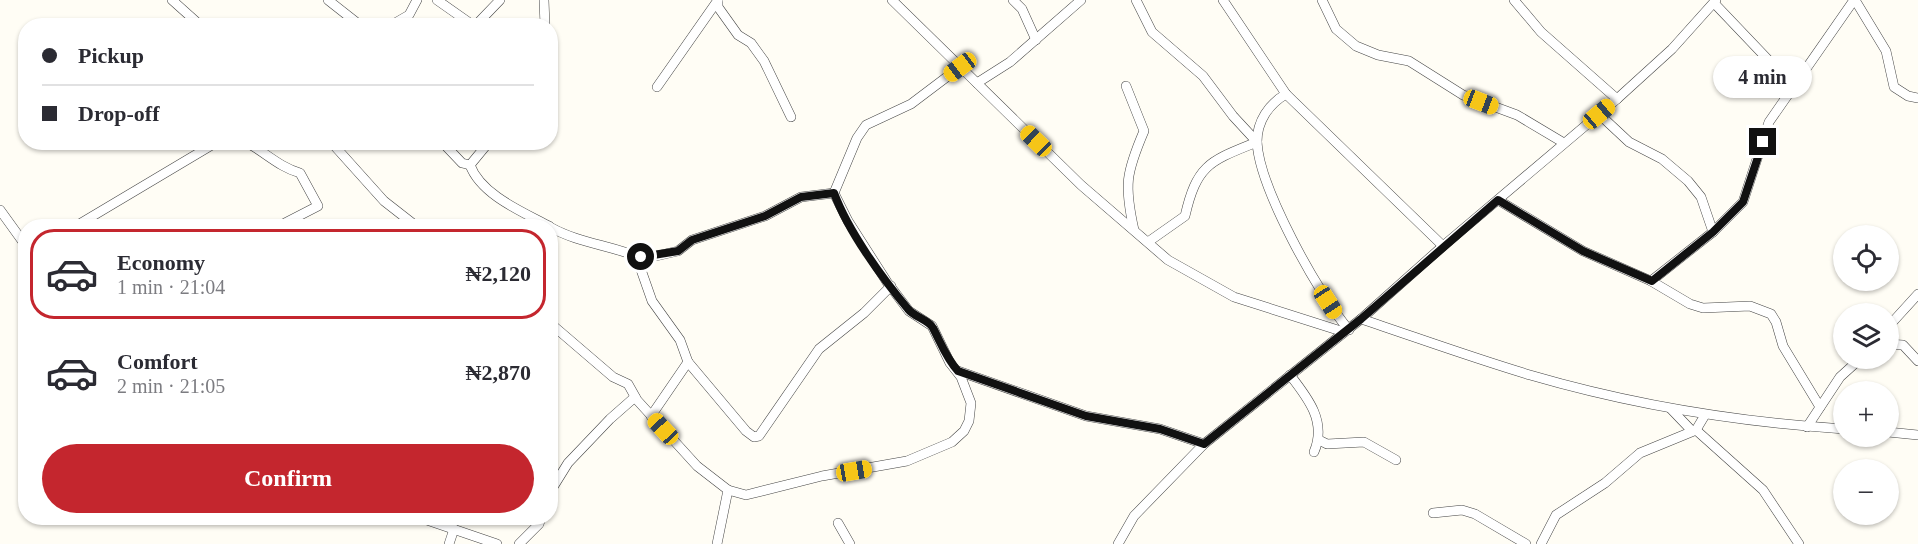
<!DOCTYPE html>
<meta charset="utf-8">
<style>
:root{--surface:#fff;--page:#f2f2f3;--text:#2b2b33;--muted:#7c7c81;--line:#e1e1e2;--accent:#c4262e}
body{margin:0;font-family:Georgia,serif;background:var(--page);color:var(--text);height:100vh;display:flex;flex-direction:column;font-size:22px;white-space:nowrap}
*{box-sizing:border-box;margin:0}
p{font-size:20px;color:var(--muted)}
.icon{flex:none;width:33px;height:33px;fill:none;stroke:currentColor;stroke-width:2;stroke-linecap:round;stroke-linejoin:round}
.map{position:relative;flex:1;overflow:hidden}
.panel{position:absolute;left:18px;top:219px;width:540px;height:306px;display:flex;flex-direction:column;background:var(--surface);border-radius:24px;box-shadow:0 2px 4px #0004}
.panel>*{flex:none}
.hud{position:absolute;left:18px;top:18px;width:540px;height:132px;border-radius:24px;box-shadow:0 2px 4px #0004;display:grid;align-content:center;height:132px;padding:0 24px;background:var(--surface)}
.buttons{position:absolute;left:1833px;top:225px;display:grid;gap:12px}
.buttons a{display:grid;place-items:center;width:66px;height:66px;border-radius:50%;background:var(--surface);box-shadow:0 2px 4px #0004;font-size:30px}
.end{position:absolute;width:27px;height:27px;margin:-14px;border:8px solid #111;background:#fff;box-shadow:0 0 0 3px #fff}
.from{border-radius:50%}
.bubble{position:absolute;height:42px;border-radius:21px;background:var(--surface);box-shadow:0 2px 4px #0004;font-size:20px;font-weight:600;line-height:42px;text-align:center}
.car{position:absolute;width:18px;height:36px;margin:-18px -9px;border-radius:8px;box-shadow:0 0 4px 2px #0007;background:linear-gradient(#f5c518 24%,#345 0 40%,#f5c518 0 76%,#345 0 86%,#f5c518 0)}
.hud b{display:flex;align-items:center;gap:21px;height:57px;font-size:22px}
.hud b+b{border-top:2px solid var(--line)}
.hud i{width:15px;height:15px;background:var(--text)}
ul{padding:10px 0 0;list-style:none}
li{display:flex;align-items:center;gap:18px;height:90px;margin:0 12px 9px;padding:0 12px;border:3px solid transparent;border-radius:24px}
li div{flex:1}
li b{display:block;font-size:22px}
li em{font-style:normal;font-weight:600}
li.on{border-color:var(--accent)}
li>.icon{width:54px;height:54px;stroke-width:1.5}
.primary-button{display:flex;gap:12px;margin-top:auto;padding:12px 24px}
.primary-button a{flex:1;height:69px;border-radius:36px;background:var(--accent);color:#fff;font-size:24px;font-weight:600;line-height:69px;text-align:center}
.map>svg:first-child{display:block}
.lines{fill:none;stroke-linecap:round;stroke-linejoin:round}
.minor-casing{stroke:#444;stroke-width:10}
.minor{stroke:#fff;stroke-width:9}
.route{stroke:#111;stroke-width:8}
</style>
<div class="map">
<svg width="1918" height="544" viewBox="0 0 1918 544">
<rect width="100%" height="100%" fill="#fffdf5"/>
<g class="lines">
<defs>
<g id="minor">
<polyline points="172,0 201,26"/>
<polyline points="328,0 361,26"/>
<polyline points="437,0 474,26"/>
<polyline points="544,0 545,26"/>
<polyline points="718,0 718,7 738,35 751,43 764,61 791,117"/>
<polyline points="892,0 1081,185 1168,260 1234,297 1344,332"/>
<polyline points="1013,0 1022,9 1036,40"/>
<path d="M1136,0L1152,32L1203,76L1233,116L1257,142C1210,161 1197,164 1185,216L1148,242"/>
<polyline points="1223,0 1286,94 1443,246"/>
<polyline points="1322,0 1336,29 1356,46 1378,55 1409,61 1463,95 1517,115 1564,143"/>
<polyline points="1514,0 1541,32 1617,99"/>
<polyline points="1855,0 1886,51 1894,87 1908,96 1918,98"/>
<polyline points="1714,3 1794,87"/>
<polyline points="390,26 409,15 417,0"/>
<polyline points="475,26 500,0"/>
<polyline points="977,83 1010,62 1081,0"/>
<path d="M1126,86L1144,131C1126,173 1124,185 1134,230"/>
<polyline points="657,87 718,0"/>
<path d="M1286,94C1269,104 1257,121 1257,142C1259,187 1318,294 1349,330"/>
<polyline points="1599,114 1629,142 1662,159 1688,181 1701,197 1713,232"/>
<path d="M246,142C265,152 279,167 300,173L318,206L285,223"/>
<polyline points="331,142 384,201 416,226"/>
<polyline points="442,142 462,163 470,165"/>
<path d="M489,142L470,165C481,195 523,212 549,226"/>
<polyline points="834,193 857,138 866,125 911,104 960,67"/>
<polyline points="1498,200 1583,251 1651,281 1690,304 1703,308 1750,306 1771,314 1776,322 1783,346 1820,407"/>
<polyline points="0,210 26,246"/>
<polyline points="76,226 217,142"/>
<path d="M550,227C580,244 613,245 643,259L639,264L652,301L680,340L688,362L651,416"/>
<polyline points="643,259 678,251 692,240 765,216 801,197 834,193 848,221 887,282 909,311 932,326 950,363 961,377 971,403 969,421 964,431 952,442 907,461 822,476 746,495 728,490"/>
<polyline points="1651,281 1713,232 1743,202 1769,122 1854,0"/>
<path d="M1361,319C1418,338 1473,358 1530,375C1633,405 1737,422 1844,429"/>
<polyline points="550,323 613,377 628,384 637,400 697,466 728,490 717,544"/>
<polyline points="1888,327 1918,294"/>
<polyline points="1888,344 1903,345 1918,361"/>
<polyline points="688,362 746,431 754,437 759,436 819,349 864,313 891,286"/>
<polyline points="958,371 1086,416 1160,429 1204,444"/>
<path d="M1290,375C1308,398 1327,422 1314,452"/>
<polyline points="1671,409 1692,431"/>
<polyline points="1807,427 1840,377 1861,358"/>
<polyline points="1696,430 1763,490 1799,544"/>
<polyline points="1888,432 1918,435"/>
<polyline points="1319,440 1327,444 1364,442 1396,460"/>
<polyline points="550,492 568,463 610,419 635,397"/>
<polyline points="1433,513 1462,510 1475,514 1526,544"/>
<polyline points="421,518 497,544"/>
<polyline points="838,523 850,544"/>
<polyline points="449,544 454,529"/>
<polyline points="519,544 539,524 541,518"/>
<polyline points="1118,544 1134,516 1204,444 1361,319 1443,246 1617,99 1672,49 1716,0"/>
<polyline points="1541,544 1556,515 1605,483 1640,453 1696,430 1705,415"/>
</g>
</defs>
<use href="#minor" class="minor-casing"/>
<use href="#minor" class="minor"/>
</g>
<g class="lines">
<path class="route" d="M641,257L678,251L692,240L765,216L801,197L834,193C848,231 882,278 908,309C914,317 929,320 933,328C941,343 946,358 958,371L1086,416L1160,429L1204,444L1361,319L1498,200L1583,251L1652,281L1713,232L1743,202L1763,142"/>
</g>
</svg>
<div class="buttons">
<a><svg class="icon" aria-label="locate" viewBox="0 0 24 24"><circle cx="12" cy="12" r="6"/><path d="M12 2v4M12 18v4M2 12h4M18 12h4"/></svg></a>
<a><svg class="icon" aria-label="layers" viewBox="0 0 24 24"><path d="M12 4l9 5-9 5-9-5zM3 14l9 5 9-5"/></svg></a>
<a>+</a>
<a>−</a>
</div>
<i class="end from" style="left:641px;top:257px"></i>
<i class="end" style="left:1763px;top:142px"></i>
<div class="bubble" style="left:1713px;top:56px;width:99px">4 min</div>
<i class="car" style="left:960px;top:67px;rotate:233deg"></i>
<i class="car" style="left:1481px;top:102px;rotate:111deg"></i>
<i class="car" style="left:1599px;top:114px;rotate:50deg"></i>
<i class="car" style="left:1036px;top:141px;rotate:314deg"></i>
<i class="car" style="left:1328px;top:302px;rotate:147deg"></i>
<i class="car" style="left:663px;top:429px;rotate:317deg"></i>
<i class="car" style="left:854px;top:471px;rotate:80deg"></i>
<div class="hud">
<b><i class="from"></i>Pickup</b>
<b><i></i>Drop-off</b>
</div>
<section class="panel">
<ul>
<li class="on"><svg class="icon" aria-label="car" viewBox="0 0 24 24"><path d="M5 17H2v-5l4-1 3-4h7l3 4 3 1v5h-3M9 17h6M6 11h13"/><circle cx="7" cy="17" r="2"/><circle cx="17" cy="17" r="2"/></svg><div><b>Economy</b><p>1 min · 21:04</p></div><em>₦2,120</em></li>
<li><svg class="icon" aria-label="car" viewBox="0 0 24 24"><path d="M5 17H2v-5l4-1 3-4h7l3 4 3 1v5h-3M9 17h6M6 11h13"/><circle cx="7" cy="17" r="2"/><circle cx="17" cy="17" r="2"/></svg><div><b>Comfort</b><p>2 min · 21:05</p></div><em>₦2,870</em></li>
</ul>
<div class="primary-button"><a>Confirm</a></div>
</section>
</div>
